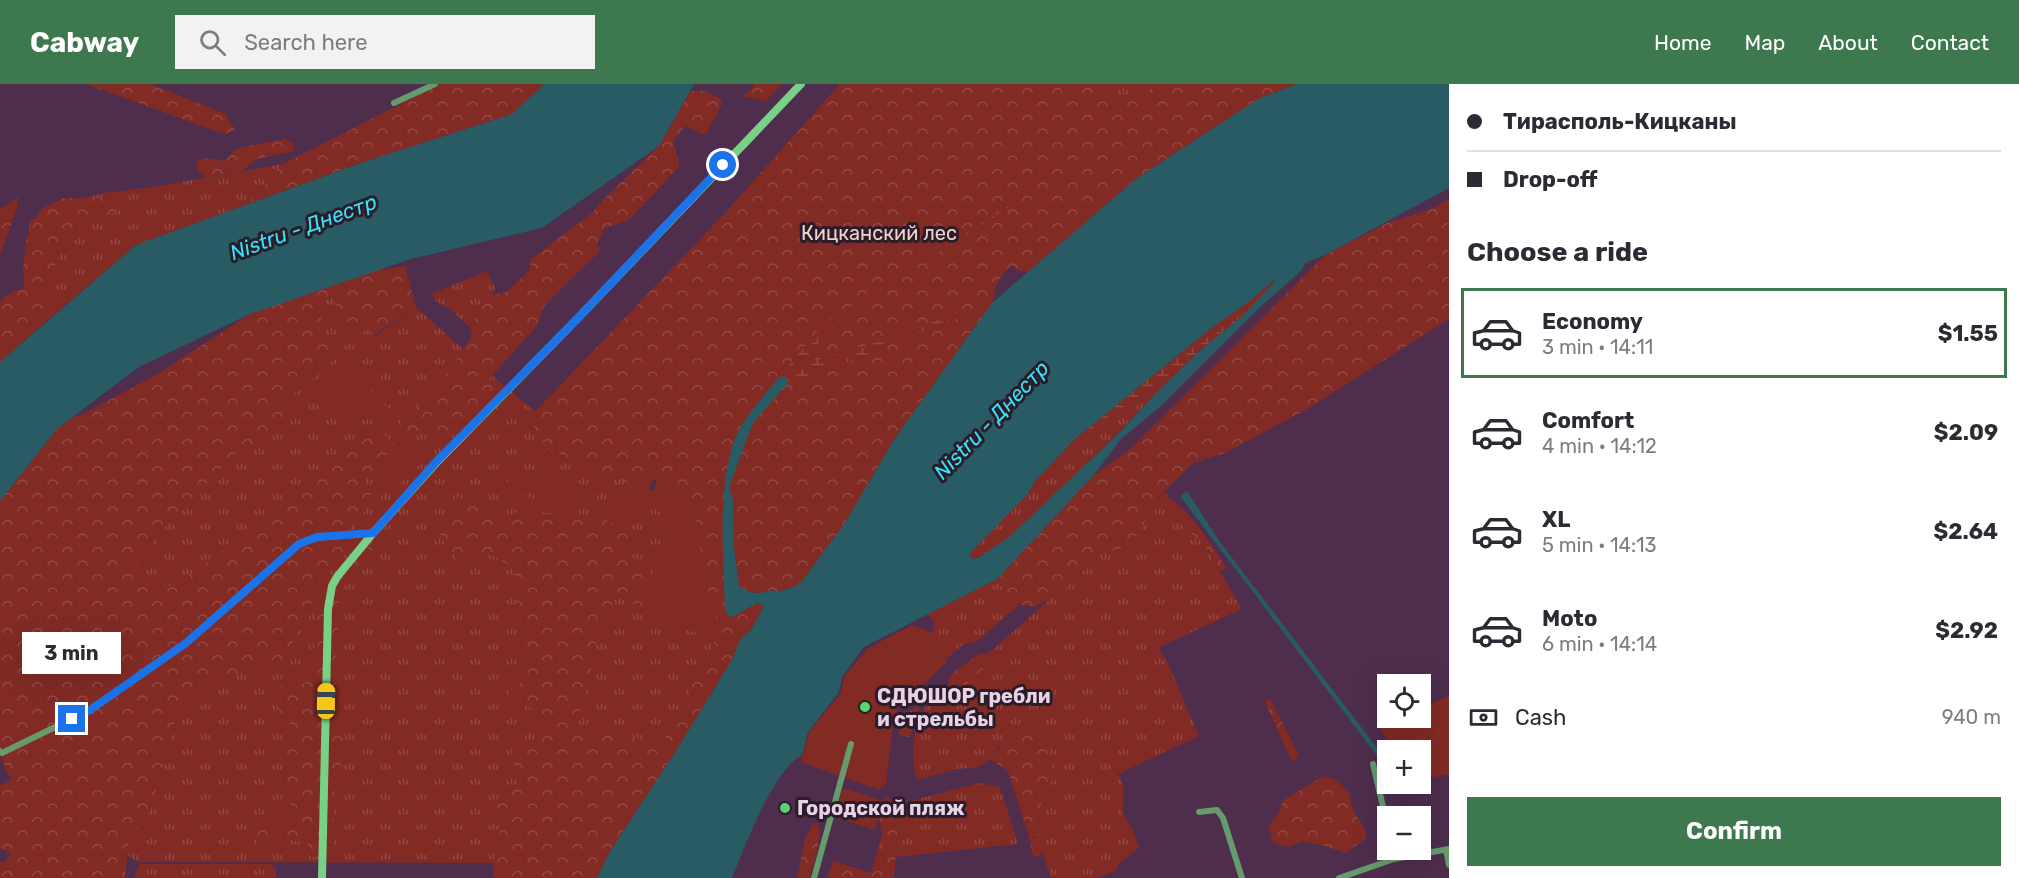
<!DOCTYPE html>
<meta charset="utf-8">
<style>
:root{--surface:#fff;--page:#f2f2f3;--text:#2b2b33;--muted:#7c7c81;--line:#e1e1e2;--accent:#3e784f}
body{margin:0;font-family:Rubik,sans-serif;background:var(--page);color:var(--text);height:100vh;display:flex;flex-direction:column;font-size:22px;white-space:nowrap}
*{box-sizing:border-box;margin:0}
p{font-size:20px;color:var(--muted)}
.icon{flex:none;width:33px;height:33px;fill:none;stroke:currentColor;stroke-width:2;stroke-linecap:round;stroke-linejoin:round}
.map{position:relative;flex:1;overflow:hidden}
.details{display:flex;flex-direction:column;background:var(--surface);width:570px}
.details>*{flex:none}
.guide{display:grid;align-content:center;height:132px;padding:0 18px;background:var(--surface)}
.controls{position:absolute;left:1377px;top:590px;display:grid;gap:12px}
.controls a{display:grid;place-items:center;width:54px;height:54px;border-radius:0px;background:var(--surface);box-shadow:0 6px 24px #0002;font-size:30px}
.end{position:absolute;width:27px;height:27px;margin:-14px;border:8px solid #1a73e8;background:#fff;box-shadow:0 0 0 3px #fff}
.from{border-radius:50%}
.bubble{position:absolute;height:42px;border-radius:0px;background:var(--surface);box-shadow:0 6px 24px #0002;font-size:20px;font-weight:700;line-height:42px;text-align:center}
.car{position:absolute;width:18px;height:36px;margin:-18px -9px;border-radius:8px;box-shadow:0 0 4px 2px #0007;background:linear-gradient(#f5c518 24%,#345 0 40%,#f5c518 0 76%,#345 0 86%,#f5c518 0)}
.guide b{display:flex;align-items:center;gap:21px;height:57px;font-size:22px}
.guide b+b{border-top:2px solid var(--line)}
.guide i{width:15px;height:15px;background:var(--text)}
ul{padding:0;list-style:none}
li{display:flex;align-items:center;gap:18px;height:90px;margin:0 12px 9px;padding:0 6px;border:3px solid transparent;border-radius:0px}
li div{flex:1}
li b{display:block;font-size:22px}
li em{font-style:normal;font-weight:700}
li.active{border-color:var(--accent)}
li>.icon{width:54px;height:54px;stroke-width:1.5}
h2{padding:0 18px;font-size:27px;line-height:72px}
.pay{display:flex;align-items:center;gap:15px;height:66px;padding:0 18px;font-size:22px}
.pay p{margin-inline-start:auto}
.primary-button{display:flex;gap:12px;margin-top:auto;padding:12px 18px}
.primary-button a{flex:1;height:69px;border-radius:0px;background:var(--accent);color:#fff;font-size:24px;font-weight:700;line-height:69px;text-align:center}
header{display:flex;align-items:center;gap:36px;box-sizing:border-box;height:84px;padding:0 30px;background:var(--accent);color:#fff}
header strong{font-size:28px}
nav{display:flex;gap:33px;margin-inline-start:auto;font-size:21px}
.search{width:420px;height:54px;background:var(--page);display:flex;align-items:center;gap:15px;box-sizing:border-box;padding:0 21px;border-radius:0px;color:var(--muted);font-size:22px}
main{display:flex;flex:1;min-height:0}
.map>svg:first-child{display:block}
.grass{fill:url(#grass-tufts)}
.forest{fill:url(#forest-crowns)}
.wetland{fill:url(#wetland-marsh)}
.garden{fill:#822b25}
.water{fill:#285b63;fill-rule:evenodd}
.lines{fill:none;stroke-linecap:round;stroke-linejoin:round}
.street{stroke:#659b6d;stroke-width:6}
.secondary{stroke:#78d186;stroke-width:8}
.route{stroke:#1a73e8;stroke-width:8}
.poi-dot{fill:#55d671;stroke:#2b1c2a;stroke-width:2}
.labels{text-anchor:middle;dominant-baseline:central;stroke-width:6;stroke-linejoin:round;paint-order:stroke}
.park-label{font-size:20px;fill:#f0d2ce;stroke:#2b1c2a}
.poi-label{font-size:20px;font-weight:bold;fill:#e7d2e6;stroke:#2b1c2a;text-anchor:start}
.water-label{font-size:21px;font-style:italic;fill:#35e3f9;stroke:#2b1c2a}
</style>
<header>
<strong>Cabway</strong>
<div class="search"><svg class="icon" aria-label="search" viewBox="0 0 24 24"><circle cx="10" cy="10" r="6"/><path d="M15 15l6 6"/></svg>Search here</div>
<nav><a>Home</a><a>Map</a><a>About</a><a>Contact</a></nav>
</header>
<main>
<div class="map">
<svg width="1449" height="794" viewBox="0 0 1449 794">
<defs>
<pattern id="grass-tufts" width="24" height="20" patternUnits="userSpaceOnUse" patternTransform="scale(1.5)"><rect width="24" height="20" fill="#822b25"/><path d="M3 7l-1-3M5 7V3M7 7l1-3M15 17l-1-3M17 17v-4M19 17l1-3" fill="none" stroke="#944945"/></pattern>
<pattern id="forest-crowns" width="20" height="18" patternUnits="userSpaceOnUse" patternTransform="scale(1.5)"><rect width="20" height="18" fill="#822b25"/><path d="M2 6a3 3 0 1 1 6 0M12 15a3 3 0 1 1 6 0" fill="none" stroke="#944945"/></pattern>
<pattern id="wetland-marsh" width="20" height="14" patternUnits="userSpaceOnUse" patternTransform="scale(1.5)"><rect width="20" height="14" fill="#822b25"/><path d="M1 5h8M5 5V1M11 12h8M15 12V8" fill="none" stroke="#944945"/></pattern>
</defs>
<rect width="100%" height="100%" fill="#4e2d4d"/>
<g class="grass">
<polygon points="1049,0 1166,0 1129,21 1070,43"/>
<polygon points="283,80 246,121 136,161 43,240 23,208 30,137 63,119 104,109 152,103"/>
<polygon points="487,187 495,204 492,211 484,218 470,243 451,226 434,216 433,209"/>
<polygon points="333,214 346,242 375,251 375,253 416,223 495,294 611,391 694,423 724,406 730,534 674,670 514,773 492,779 138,778 93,750 0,585 282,319 315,293 340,269 323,252 320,216"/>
<path d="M1159,306C1121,347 1082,386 1041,424C1022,442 997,469 971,475L970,469L1027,411L1035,397L1076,354L1100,345L1128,324Z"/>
<path d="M1167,408L1169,414L1167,420L1196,455L1200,454L1242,525L1158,564L1166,575L1199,652L1118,690L1123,700V730L1133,746L1139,764L1118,780L1117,786L1098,794H1051L1042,768L1043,762L1037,746L1043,709L1052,697L1038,650L1023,652L997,663L990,675L978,683L957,685L917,696C910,677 912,645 923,627C928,618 938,611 947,605L954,609C965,599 989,586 989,569L1051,514L1059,510L1100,470L1120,465L1137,452L1160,412Z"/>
<polygon points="997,495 1010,519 1019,521 976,558 964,560 946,575 933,549 935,539 928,530"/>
<polygon points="979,699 1000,703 1018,760 896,773 900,720"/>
<polygon points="140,780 269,780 276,782 276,794 134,794"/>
</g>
<g class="forest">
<polygon points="86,0 151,0 225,30 235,45 227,50 218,48"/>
<polygon points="440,0 544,0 512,30 358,80 246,121 283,80"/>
<polygon points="752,0 783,0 765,17 743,12 754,3"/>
<path d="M840,0H1058L1066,15L1077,11L1073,0H1102L1127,20L1159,0H1297L1258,15L1137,94L1027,189L1010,182L997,199L992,219L895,354L845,439L802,497L794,503L777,508L773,506C760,510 751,510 739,502L734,464L733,416L729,404L730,534L757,519L764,522L751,546L741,554L732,576L674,670L609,769L597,794H493C491,771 507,745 494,723L513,708L519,692L511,675L512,663L527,659L540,651V627L514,617L508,607L520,599L529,579L524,567L526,544L519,526L516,507L517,494L510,482L491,470L460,479L440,452L449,426L459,411L506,436L514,429L526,428L564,434L598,431L638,456L628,468L651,493L642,524L615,512L608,532L596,545V573L588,594L576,647H612L660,661L668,650L674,635L686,624L693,597L721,546C703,503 699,453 691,407L657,397L654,394H642L629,400C604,387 551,375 537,350C534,344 533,337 531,332L724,130Z"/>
<path d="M690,7H706L721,15L722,20L707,49L702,50L685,42L673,57L680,82L629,136L605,144L597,160L600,167L544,222L537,242L489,295L496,303L457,347L442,351L426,346L408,348L400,339L402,333L420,329V317C441,297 458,276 472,251L470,243L484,218L492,211L506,208L530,186V176L592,129L608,111L659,62Z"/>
<polygon points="285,55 294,60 293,67 257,75 241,87 205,93 197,87 196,80 199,76 205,74 225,77 234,67 242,63"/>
<polygon points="113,110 118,118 116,127 72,147 54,183 40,206 55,224 43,240 0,278 0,219 5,212 25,203 23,186 26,156 41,125 63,114 92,115"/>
<polygon points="18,113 17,124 0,171 0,125"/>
<polygon points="1449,115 1449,235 1309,324 1225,369 1193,379 1160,412 1137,452 1120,465 1100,470 1059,510 1034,523 1010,519 997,495 1094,391 1129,366 1325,171 1389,138 1429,126"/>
<polygon points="405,182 416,223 375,251 346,242 333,214 320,216 323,252 341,269 315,293 282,319 290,337 251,367 238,367 163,445 133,487 150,501 176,502 285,419 321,383 379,345 395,361 365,396 371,411 367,425 350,444 341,474 321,500 284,576 204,601 175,637 151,726 129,755 125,794 0,794 0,777 5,779 10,769 0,764 0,702 11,696 0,672 0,417 57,345 75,331 78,333 159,289 250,230 377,186"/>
<path d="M1169,414C1194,431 1209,457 1225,482V486L1220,487L1200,454L1196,455L1167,420Z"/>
<path d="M366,462H375L342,502L339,519L335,609L338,636L344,654L341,689L335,703L333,717L334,756L331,771L314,773L309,772L307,759L279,754L274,759L269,770L261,773L256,770C257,749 256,734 282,738C298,727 289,717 286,704C283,689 283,658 291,646L290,639L279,628L273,605L279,601L289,603L306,599L313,572L316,529L337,501L350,481Z"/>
<path d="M989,569C990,586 966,601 954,609L947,605L951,590L979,570Z"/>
<polygon points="1266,615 1271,616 1298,670 1295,677 1291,676 1266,620"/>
<polygon points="919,621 917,637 909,653 899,651 900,633"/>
<path d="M1038,650L1049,669L1054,681L1052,697L1043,709L1037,746L1043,762L1040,773L1033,772L1029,753L1008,687L990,675C1001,656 1016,653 1038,650Z"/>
<polygon points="1323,692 1336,696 1349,708 1352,724 1364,744 1367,754 1345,769 1328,763 1302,757 1289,763 1273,759 1269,742 1276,733 1284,716"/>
<polygon points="886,713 900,720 894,794 827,794 833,777 871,789 882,750 879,734"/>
<path d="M817,739C825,749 813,780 810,794H797L805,755L813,740Z"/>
</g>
<g class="wetland">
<path d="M1009,121L1010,122C958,159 901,188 850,229C835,242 816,257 807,276L821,275L894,253L908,243L928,239L956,228L962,234L941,239L856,275L788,299L785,292L779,293L825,238L853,221L886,195L919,174Z"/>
<polygon points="1275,196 1274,199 1242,232 1202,265 1159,306 1128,324 1100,345 1076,354 1209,246 1251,216"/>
</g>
<g class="garden">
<polygon points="346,282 397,333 392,340 342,330 326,331 309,309"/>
<polygon points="403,353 430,369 393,407 369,394"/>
<polygon points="534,361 554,368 548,389 587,403 582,419 505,403 514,384 533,389 538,375 530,372"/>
<polygon points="642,394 654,394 634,440 601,422 608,411"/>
<path d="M657,397L691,407C699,453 702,503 721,546L715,558L642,524L662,457L655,453L663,429L648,422Z"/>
<polygon points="522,412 558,421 556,430 520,424"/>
<polygon points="912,541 933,549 947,578 898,624 894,634 886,700 879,706 801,678 809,648 841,609 844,593 867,565"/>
<polygon points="1449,612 1449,690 1421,696 1420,666 1393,666 1379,642 1400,633 1420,633 1421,624"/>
<polygon points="843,704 884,717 875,746 834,733"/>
</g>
<g class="water">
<polygon points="544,0 694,0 659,62 542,144 411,175 250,230 139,283 57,345 0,417 0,278 136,161 358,80 512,30"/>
<path d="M1297,0H1449V104L1325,171L1305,179L1302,186L1255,228L1160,323L1121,355L1094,391L997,495L864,563L842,593L839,608L808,648L802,671C773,686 745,763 732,794H597L609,769L674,670L732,576L741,554L751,546L764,522L757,519L730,534L725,526C724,473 715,391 740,344C750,326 767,309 779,293L785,292L788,299L753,339L729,403L733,416L734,464L739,502C751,511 760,510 773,506L778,508L794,503L802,497L845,439L895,354L992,219L1137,94L1258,15ZM1274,196V199L1242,232L1202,265L1159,306L1118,350L1008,454L978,474L971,475L970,469L1027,411L1035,397L1076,354L1209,246L1251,216Z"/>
<polygon points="1187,407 1220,458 1381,669 1387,678 1387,685 1180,412"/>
</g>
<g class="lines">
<g class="street">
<polyline points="394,19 435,0"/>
<polyline points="0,667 2,669 90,626 186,559 299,460 317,454 373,449"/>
<polyline points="1373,680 1388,744"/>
<polyline points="1199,728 1217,726 1223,734 1242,794"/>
<polyline points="1393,765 1394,775"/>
<polyline points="1446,766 1449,781"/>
<polyline points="814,794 851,660"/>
<polyline points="1339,794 1394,775 1449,765"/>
</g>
<polyline class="secondary" points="322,794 328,525 332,502 337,493 373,449 436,379 579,233 801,0"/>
</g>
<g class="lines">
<polyline class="route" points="72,635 90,626 186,559 299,460 317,453 373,449 435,379 579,233 723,81"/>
</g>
<g class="poi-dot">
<circle cx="865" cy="623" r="6"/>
<circle cx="785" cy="724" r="6"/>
</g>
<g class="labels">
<g class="park-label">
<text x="879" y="149">Кицканский лес</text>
</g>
<g class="poi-label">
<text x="877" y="612">СДЮШОР гребли<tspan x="877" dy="23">и стрельбы</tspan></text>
<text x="797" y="724">Городской пляж</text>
</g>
<g class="water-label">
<text transform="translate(303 143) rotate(-20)">Nistru - Днестр</text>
<text transform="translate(991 336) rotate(-46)">Nistru - Днестр</text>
</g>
</g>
</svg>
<div class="controls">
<a><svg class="icon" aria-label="locate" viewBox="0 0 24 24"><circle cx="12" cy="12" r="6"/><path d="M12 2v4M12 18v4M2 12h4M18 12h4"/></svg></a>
<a>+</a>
<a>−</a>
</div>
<i class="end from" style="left:723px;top:81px"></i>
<i class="end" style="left:72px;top:635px"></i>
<div class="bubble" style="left:22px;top:548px;width:99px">3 min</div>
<i class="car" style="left:326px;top:617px;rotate:1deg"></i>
</div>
<section class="details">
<div class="guide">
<b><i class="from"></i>Тирасполь-Кицканы</b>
<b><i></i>Drop-off</b>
</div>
<h2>Choose a ride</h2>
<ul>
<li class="active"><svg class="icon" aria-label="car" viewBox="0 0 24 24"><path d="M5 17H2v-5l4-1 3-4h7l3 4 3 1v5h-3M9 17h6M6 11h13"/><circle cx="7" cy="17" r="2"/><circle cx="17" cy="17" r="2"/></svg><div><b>Economy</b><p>3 min · 14:11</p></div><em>$1.55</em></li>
<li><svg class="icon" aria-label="car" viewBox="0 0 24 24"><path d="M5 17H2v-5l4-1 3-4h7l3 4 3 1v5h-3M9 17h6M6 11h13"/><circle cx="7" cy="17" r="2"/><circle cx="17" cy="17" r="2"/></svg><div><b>Comfort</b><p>4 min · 14:12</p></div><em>$2.09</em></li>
<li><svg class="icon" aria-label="car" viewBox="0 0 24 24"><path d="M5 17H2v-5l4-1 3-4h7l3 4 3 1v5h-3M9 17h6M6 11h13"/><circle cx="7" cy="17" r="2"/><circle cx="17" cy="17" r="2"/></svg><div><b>XL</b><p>5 min · 14:13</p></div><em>$2.64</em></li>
<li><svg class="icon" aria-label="car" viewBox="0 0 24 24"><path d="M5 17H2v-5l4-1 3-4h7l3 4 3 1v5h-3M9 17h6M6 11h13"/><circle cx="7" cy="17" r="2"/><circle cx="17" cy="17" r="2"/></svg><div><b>Moto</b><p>6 min · 14:14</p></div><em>$2.92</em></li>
</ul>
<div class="pay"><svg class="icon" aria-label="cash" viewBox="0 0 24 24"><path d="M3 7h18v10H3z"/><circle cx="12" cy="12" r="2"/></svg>Cash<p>940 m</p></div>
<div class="primary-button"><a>Confirm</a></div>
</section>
</main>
